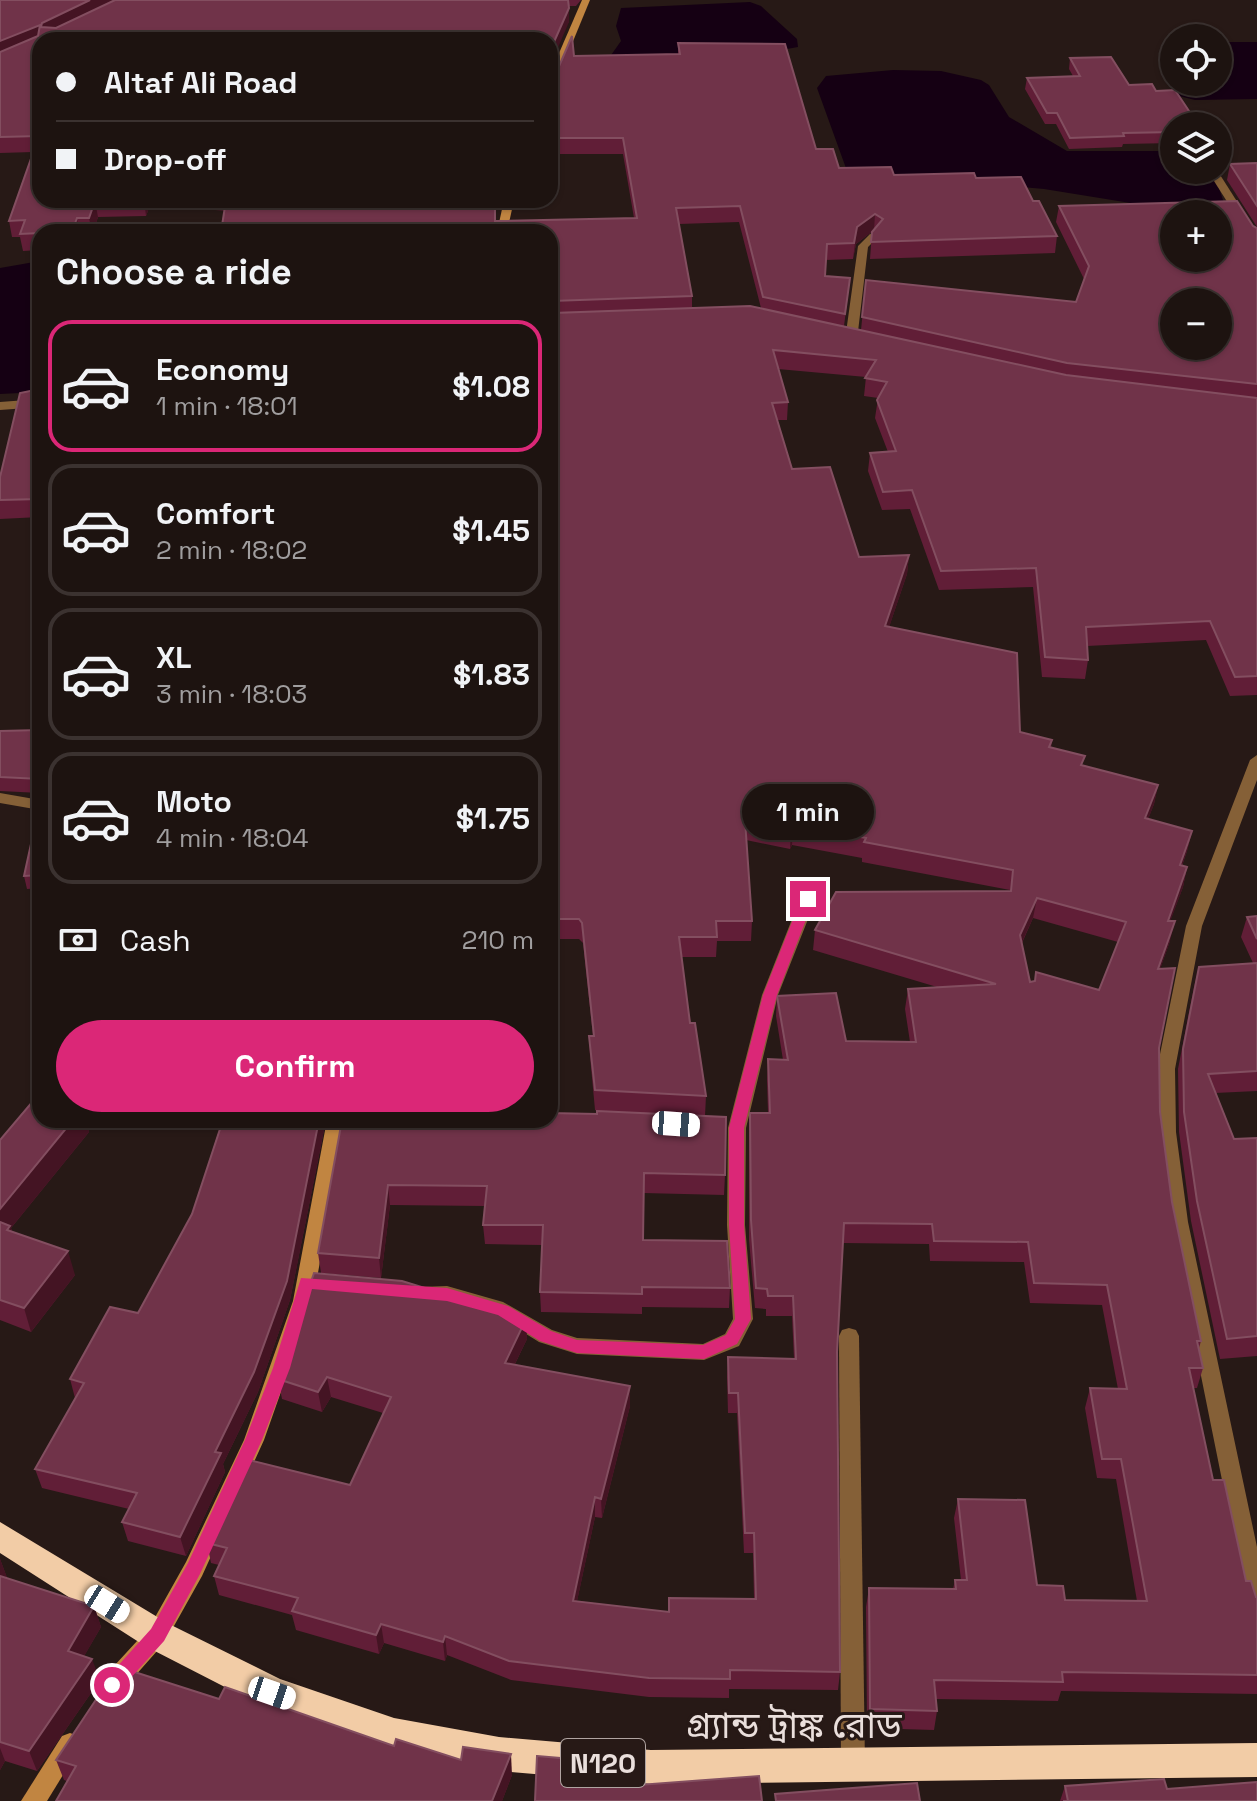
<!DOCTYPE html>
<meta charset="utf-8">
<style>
:root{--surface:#1d1310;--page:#251c19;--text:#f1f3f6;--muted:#a09e9f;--line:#3b3230;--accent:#db2777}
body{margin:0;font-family:"Space Grotesk","Noto Sans Bengali",sans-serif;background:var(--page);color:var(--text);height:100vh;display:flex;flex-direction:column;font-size:30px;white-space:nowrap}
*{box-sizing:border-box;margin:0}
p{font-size:26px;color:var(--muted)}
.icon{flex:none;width:44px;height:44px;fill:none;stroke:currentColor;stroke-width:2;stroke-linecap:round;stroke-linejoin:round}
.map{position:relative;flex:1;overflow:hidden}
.side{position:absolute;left:32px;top:224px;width:526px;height:904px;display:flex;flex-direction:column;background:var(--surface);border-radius:24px;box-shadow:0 2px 6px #0004,0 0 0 2px var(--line)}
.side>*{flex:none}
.hud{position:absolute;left:32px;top:32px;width:526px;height:176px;border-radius:24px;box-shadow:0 2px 6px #0004,0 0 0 2px var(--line);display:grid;align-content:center;height:176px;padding:0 24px;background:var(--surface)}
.tools{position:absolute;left:1160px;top:24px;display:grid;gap:16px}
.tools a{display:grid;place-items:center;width:72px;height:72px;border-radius:50%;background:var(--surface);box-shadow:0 2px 6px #0004,0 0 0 2px var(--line);font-size:40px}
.end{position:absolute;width:36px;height:36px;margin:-18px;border:10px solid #db2777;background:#fff;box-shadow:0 0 0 4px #fff}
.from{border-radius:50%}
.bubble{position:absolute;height:56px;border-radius:28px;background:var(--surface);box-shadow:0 2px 6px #0004,0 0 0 2px var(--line);font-size:26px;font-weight:800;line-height:56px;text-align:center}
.car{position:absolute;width:24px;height:48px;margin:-24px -12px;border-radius:10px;box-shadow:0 0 6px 2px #0007;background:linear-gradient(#fff 24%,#345 0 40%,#fff 0 76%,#345 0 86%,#fff 0)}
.hud b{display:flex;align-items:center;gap:28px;height:76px;font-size:30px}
.hud b+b{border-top:2px solid var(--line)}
.hud i{width:20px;height:20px;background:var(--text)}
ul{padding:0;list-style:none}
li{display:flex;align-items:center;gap:24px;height:132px;margin:0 16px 12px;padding:0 8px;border:4px solid var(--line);border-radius:24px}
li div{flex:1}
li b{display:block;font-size:30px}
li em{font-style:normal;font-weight:800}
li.selected{border-color:var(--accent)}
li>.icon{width:72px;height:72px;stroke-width:1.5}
h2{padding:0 24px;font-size:36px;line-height:96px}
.pay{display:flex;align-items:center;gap:20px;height:88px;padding:0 24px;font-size:30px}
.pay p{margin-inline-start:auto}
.button{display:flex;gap:16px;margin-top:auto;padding:16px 24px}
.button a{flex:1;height:92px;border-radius:48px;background:var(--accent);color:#fff;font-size:32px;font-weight:800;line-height:92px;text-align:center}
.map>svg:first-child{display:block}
.water{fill:#150013}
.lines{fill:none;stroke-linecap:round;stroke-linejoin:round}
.street{fill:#856037;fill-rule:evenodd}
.secondary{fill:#c18541;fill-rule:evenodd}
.highway{fill:#f2cca6;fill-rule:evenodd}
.wall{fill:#611e37;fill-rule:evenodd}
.shaded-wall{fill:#441423}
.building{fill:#703349;stroke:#834e60;stroke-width:2;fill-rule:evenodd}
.route{fill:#db2777}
.labels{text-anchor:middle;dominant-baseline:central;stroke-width:6;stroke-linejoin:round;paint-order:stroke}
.shield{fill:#271916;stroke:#b0a4a1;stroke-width:2}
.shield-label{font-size:28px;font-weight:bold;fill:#eadfdc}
.near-street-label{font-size:36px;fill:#eadfdc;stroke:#271916}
</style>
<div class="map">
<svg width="1257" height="1801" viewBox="0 0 1257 1801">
<rect width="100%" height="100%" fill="#271916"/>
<g class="water">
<polygon points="750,2 761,6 797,39 798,47 770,52 609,58 621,41 616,26 621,8"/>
<polygon points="1174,42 1174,82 1218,82 1218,42 1257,42 1257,99 1195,100 1175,95 1160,50"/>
<polygon points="893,70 941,71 981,80 989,85 1009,117 1067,151 1174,151 1174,170 1208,170 1216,179 1225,206 1149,206 1044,189 847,171 817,88 826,76"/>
<polygon points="40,261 40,392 0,394 0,268"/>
</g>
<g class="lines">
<g class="street">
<polygon points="1207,170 1217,170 1257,233 1257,244 1252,241"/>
<polygon points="870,234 879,236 868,247 857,340 851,343 845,340 858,246"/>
<polygon points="40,399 40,407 0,410 0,402"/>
<polygon points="1257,755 1257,780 1202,926 1175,1069 1176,1132 1188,1222 1257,1547 1257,1609 1249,1606 1246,1599 1170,1222 1158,1132 1157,1069 1186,926 1250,760"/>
<polygon points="0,793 40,800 40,810 0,803"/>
<polygon points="808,894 816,899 778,995 746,1128 745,1225 753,1319 739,1346 704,1360 577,1354 539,1342 497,1316 447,1302 419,1299 416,1293 419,1287 447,1286 503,1302 552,1330 577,1338 703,1344 725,1334 733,1319 727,1225 728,1128 762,995 800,899"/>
<polygon points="849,1328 856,1330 859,1336 865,1766 861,1774 853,1777 845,1774 841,1766 839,1336 842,1330"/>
</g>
<g class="secondary">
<polygon points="582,0 590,0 555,85 550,88 550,74"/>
<polygon points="504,200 514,200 507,232 497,232"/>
<polygon points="327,1120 345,1120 313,1301 264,1440 202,1576 165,1642 119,1694 111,1697 103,1694 100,1686 103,1678 149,1628 186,1562 244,1440 293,1301"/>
<polygon points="70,1733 78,1736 82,1744 47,1801 21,1801 62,1736"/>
</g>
<polygon class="highway" points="0,1522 169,1624 280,1679 394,1718 499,1737 651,1750 1257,1743 1257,1777 651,1784 499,1771 394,1752 260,1705 145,1646 0,1553"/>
</g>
<g class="wall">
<polygon points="0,0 581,0 576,6 568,6 569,22 550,40 40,40 40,200 152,200 146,216 98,217 93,232 40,232 40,250 23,251 20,237 12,237 9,221 33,152 0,153"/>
<path d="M678,43L839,168L894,175L976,178L1033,201L1057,236L1055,253L870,259L872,232L874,230L856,244L853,259L826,260L825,276L848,295L844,326L861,330L866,280L1076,302L1084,279L1056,222L1059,206L1253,226L1257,228V695L1230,696L1206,640L1087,646L1088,660L1085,679L1042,677L1033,587L939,590L910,509L882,510L868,471L870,453L888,452L875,418L878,398L864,396L866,377L778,369L788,402L787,420H777L792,469L859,557L909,555L907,574L889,627L1020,732L1052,740L1051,748L1083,766L1158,785L1154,804L1148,819L1192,831L1187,851L1182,866L1187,867L1183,887L1170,921V941L1160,969L1159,1048L1160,1112L1172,1202L1201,1341L1199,1348L1203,1368L1197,1388H1193L1213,1480L1246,1581L1256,1597H1257V1694L1061,1691L1058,1701L936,1699L937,1711L934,1730L867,1728L866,1607L869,1588L953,1589L955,1580H961L954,1518L958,1499L1037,1585L1065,1600L1137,1601L1116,1479L1097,1478L1085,1408L1090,1388L1118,1389L1102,1305L1030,1303L1024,1262L930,1261L929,1244L843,1243L837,1352L840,1672L838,1690L729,1689V1698L649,1697L511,1680L447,1655L445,1661L384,1643L379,1654L296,1630L292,1615L219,1595L214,1576L219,1565L211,1563L207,1543L350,1485L383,1413L331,1397L322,1412L282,1399L278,1379L526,1319L527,1339L515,1364L630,1406L602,1518L595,1517L577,1601L669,1612L754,1599L753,1553H744L737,1413H728L727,1377L728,1357L794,1359L792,1316H766V1309L755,1308L749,1240V1133L750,1113H768L767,1080L768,1059L783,1060L776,1016L777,996L846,1041L910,1042L905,1009L908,989L937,987L813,950L815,930L1010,891V890L862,862V858L792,845L790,849L746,840L752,921L751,941H717L716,957H681L690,1023L706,1096L705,1116L725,1175L724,1195L643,1193V1240L730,1288L729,1308L642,1307V1314L541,1312L540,1292L542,1245L485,1244L483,1225L485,1206L390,1205L381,1278L321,1273L318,1253L342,1120L597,1114V1111L595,1110L590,1056L589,1036H593L583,943L579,939H550V375H558L553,318L552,311H550V232L215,210L214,200H495L496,221L634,218L623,154H550V74L557,71L574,56L678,54ZM739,222L761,308H692V296L679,224ZM1033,918L1118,942L1099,990L1030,982L1022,943Z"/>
<polygon points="1070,58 1129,85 1174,126 1174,143 1123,144 1122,147 1069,149 1056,124 1045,124 1025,89 1027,78 1073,76 1069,69"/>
<polygon points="1257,163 1257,227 1227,180 1230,164"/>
<polygon points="40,389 40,517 0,519 0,477"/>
<polygon points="40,730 40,793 0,791 0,731"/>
<polygon points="40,844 40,888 27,889 24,876"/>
<polygon points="1257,916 1257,1091 1215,1093 1234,1139 1257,1138 1257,1356 1220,1359 1191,1221 1179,1132 1178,1069 1194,987 1199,967 1253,963 1241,937 1247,917"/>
<polygon points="40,1120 85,1120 89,1132 11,1228 12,1231 75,1275 31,1332 0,1320 0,1140"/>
<polygon points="120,1120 194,1120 190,1124"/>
<polygon points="214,1120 326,1120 290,1300 258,1392 223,1464 225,1472 186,1556 128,1541 122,1522 129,1509 42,1488 35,1469 75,1398 70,1379 138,1313 192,1214 221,1124"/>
<polygon points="0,1559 7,1578 94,1606 101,1627 84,1656 100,1680 37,1771 5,1761 0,1770"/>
<polygon points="219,1699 394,1746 461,1760 512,1775 502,1801 56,1801 67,1781 64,1780 56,1760"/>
<polygon points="1065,1786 1167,1789 1060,1801"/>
</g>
<g class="shaded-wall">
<polygon points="90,0 123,0 45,37 41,27 42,23"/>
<polygon points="569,8 569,22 550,66 550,51"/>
<polygon points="40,25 42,40 0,57 0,41"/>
<polygon points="144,200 152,200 146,216"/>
<polygon points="95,201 98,217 93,232 92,232 89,218"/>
<polygon points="875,214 874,230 856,244 853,259 857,227"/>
<polygon points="77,218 79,232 72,232"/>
<polygon points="909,555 907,574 883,645 885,626"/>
<polygon points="1158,785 1154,804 1141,838 1145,818"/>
<polygon points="793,825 792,845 790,849 791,829"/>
<polygon points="1192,831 1187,851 1175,885 1180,865"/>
<polygon points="1187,867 1183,887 1163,941 1168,921"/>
<polygon points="1037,898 1033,918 1016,955 1020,935"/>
<polygon points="1175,921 1170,941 1153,989 1158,969"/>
<polygon points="73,1120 85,1120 89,1132 11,1228 18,1249 0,1242 0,1209"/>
<polygon points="319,1120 326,1120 290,1300 258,1392 223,1464 225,1472 186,1556 180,1537 215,1452"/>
<polygon points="388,1185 390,1205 381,1278 379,1258"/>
<polygon points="68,1251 75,1275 31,1332 24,1308"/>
<polygon points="526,1319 527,1339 506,1382 505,1363"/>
<polygon points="327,1377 331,1397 322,1412 318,1392"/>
<polygon points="630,1386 630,1406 602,1518 601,1499"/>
<polygon points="595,1497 595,1517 573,1620 573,1601"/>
<polygon points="0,1559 8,1580 0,1594"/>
<polygon points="94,1606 101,1627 75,1672 68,1651"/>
<polygon points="381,1624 384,1643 379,1654 376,1635"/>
<polygon points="445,1636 447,1655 445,1661 443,1642"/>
<polygon points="92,1659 100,1680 37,1771 29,1751"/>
<polygon points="0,1748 5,1761 0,1770"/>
<polygon points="511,1754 512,1775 502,1801 492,1801"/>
</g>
<g class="building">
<polygon points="0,0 90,0 42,23 41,27 56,28 115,0 568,0 569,8 550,51 550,40 40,40 40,200 116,200 95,201 89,218 77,218 72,232 40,232 40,233 20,234 25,220 9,221 39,136 0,137 0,52 38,36 40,25 0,41"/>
<polygon points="572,36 574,56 680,54 678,43 785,44 816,149 833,149 839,168 891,167 894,175 974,173 976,178 1021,177 1033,201 1039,201 1057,236 871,242 872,232 883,219 875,214 857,227 854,243 827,244 825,276 850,278 845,314 763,297 740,206 676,208 692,296 552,301 551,294 550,294 550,232 221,232 226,200 495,200 495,221 637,218 623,138 550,138 550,74 557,71"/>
<polygon points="1111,57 1129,85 1152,84 1156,91 1175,90 1199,126 1174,126 1174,132 1123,133 1124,136 1070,138 1057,113 1047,113 1027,78 1080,76 1070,58"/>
<polygon points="1257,163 1257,206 1230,164"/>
<path d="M1237,201L1253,226L1257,228V384L1067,363L862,317L866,280L1076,302L1089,266L1059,206ZM1174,214H1218V258H1174ZM1174,302H1218V346H1174Z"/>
<path d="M750,306L1066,375L1257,398V676L1235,677L1210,621L1086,627L1088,660L1045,657L1036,568L941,571L912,490L883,492L870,453L896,451L877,400L887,382L865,378L876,360L773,350L788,402L772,403L792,469L830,467L859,557L909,555L885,626L1017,653L1020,732L1052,740L1049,747L1085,756L1081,765L1158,785L1145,818L1192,831L1180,865L1187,867L1168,921H1175L1158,969L1175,968L1159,1048L1160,1112L1172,1202L1201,1341H1197L1203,1368H1189L1213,1480H1224L1246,1581H1251L1256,1597H1257V1675L1062,1672L1063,1682L934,1680L937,1711L870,1709L869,1588L956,1589L955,1580H967L958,1499L1025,1500L1037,1585L1063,1586L1065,1600L1147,1601L1121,1459H1102L1090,1388L1127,1389L1107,1285L1034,1283L1028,1242L934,1241L932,1224L844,1223L837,1352L840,1672L730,1670V1679L649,1678L509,1661L445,1636L443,1642L381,1624L376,1635L292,1611L298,1598L214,1576L227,1548L207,1543L245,1459L350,1485L391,1397L327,1377L318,1392L278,1379L314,1273L402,1281L526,1319L505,1363L630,1386L601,1499L595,1497L573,1601L669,1612V1598L756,1599L754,1533H745L738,1393H729L728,1357L796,1359L793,1296H768L767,1289L756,1288L751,1220L750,1113H770L768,1059L788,1060L777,996L836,993L846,1041L916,1042L908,989L996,984L815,930L836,892L1011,891L1013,870L864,842L866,838L793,825L791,829L745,820L752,921H716L717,937H679L690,1023H695L706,1096L595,1090L589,1036H594L582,923L579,919H550V375H559L553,313ZM1037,898L1126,922L1099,990L1036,972L1035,981L1030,982L1020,935Z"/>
<polygon points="40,389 40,499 0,500 0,477 20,393"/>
<polygon points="40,730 40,779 0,777 0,731"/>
<polygon points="31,844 40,844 40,875 24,876"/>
<polygon points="1257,916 1257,939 1247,917"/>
<polygon points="1257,963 1257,1071 1208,1074 1234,1139 1257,1138 1257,1336 1227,1339 1197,1201 1184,1112 1183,1049 1199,967"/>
<polygon points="39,1094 40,1094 40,1120 73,1120 0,1209 0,1140"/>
<polygon points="597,1111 726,1117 725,1175 644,1173 643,1240 727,1241 730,1288 642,1287 642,1294 540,1292 543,1225 483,1225 487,1186 388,1185 379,1258 318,1253 342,1120 550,1120 550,1113 597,1114"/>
<polygon points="223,1120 319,1120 287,1281 254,1372 215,1452 221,1453 180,1537 122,1522 137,1493 35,1469 84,1383 70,1379 110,1307 138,1313 192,1214"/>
<polygon points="0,1222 10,1226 7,1230 68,1251 24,1308 0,1300"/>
<polygon points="0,1576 94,1606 68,1651 92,1659 29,1751 0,1742"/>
<polygon points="122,1668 219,1699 225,1687 394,1746 396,1739 461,1760 463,1747 511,1754 492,1801 56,1801 76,1766 56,1760 101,1692"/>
<polygon points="537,1756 607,1762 606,1780 613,1783 612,1787 759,1776 762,1801 535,1801"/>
<polygon points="1164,1779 1167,1789 1257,1782 1257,1801 1063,1801 1068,1801 1065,1786"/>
<polygon points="917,1783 920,1801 776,1801 775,1794"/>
</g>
<polygon class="route" points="808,895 814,899 777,995 744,1128 744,1225 751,1319 737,1344 704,1359 577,1353 540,1341 498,1315 447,1301 312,1289 290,1368 262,1440 200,1574 164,1641 119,1691 106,1691 106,1679 151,1629 188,1563 245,1440 273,1368 301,1278 447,1288 508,1306 551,1331 577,1340 703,1345 726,1335 735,1319 729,1225 729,1128 763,995 801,899"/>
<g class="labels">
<rect class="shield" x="561" y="1739" width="84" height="48" rx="6"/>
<g class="shield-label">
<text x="603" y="1763">N120</text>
</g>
<g class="near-street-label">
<text x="794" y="1726">গ্র্যান্ড ট্রাঙ্ক রোড</text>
</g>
</g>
</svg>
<div class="tools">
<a><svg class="icon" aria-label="locate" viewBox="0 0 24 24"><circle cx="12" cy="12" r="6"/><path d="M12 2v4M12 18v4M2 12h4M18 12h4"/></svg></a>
<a><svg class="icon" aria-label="layers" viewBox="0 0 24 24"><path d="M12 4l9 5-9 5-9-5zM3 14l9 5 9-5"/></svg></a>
<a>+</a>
<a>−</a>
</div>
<i class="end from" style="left:112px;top:1685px"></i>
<i class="end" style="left:808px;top:899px"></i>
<div class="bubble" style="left:742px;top:784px;width:132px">1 min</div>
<i class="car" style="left:676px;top:1124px;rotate:94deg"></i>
<i class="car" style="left:107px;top:1604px;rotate:122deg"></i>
<i class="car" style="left:272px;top:1693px;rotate:109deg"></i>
<div class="hud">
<b><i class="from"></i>Altaf Ali Road</b>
<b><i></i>Drop-off</b>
</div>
<section class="side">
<h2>Choose a ride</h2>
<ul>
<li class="selected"><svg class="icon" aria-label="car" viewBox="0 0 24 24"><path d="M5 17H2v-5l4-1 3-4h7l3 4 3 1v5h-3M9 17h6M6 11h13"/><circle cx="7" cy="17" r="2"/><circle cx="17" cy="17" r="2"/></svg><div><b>Economy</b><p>1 min · 18:01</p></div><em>$1.08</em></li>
<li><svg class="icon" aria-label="car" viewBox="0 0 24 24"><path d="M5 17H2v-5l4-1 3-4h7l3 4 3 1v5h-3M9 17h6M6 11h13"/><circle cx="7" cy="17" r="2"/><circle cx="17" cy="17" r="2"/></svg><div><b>Comfort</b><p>2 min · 18:02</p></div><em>$1.45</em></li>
<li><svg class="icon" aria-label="car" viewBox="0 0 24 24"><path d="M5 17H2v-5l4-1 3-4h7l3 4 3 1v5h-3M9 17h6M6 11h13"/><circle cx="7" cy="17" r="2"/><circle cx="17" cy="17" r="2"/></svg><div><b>XL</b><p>3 min · 18:03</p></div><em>$1.83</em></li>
<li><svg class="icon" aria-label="car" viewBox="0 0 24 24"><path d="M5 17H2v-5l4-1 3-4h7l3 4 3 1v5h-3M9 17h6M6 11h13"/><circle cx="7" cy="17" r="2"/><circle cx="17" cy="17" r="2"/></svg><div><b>Moto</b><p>4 min · 18:04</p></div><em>$1.75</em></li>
</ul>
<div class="pay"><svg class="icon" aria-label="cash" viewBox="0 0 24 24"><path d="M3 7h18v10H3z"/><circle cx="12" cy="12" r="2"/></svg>Cash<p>210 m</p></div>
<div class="button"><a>Confirm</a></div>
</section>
</div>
